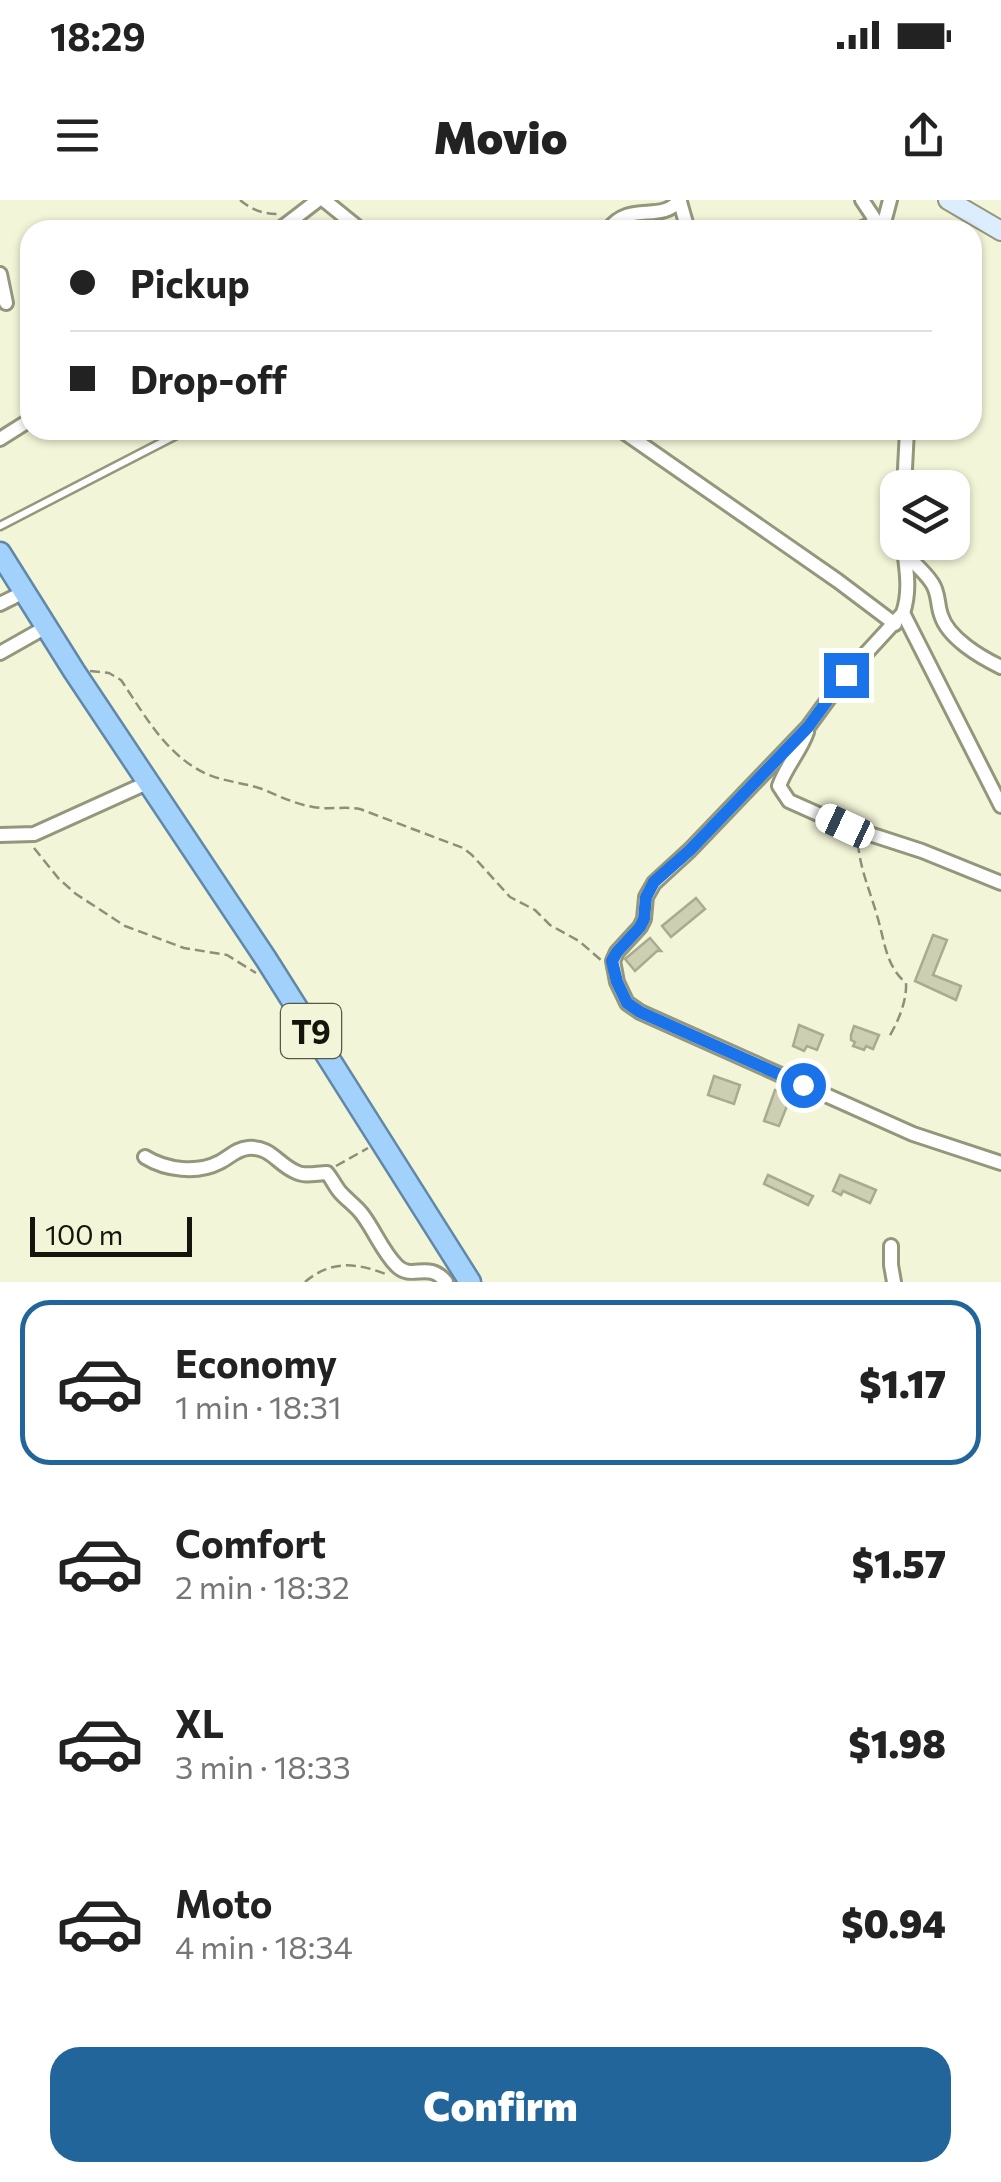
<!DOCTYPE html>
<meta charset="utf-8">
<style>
:root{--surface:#fff;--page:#f2f2f2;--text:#222;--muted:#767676;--line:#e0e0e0;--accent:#21659a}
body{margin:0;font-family:Commissioner,sans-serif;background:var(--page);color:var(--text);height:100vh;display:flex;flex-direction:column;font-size:38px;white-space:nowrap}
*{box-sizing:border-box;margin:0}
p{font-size:32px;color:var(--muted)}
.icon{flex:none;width:55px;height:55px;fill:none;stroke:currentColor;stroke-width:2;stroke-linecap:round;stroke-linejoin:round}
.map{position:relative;height:1082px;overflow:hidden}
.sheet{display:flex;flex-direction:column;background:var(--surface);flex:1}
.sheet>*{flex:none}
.top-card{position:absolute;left:20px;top:20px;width:962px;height:220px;border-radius:30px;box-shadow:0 2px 8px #0004;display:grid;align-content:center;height:220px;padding:0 50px;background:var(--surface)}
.tools{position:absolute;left:880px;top:270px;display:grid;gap:20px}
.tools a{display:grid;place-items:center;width:90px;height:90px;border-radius:20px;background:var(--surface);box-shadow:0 2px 8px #0004;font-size:50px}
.scale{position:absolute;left:30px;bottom:25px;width:162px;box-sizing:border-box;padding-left:10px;border:5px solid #15150b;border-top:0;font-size:28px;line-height:35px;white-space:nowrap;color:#15150b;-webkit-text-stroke:8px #f2f5d7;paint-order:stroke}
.end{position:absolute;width:45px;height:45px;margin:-22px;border:12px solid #1a73e8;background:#fff;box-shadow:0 0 0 5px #fff}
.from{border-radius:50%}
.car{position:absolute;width:30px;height:60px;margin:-30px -15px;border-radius:12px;box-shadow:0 0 8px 2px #0007;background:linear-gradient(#fff 24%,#345 0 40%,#fff 0 76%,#345 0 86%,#fff 0)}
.top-card b{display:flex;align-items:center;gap:35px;height:95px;font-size:38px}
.top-card b+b{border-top:2px solid var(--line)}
.top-card i{width:25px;height:25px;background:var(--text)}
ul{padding:18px 0 0;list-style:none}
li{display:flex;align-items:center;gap:30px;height:165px;margin:0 20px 15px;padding:0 30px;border:5px solid transparent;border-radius:30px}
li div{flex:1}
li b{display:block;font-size:38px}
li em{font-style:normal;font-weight:800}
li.on{border-color:var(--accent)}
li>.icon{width:90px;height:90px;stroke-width:1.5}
.button{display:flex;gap:20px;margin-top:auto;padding:20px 50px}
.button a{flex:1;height:115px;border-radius:30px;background:var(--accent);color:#fff;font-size:40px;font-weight:800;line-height:115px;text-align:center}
.status{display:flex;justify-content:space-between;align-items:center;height:70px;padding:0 50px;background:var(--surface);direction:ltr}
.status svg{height:28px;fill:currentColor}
header{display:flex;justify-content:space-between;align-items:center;height:130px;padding:0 50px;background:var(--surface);font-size:45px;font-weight:800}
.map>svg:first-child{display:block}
.building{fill:#cdcfb3;stroke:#a9aa8f;stroke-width:2.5}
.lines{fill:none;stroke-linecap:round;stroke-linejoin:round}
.service-casing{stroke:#95977c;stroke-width:11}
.minor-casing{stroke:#95977c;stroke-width:18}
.secondary-casing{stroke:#95977c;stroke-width:22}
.trunk-casing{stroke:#6188a7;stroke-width:25}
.path{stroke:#8e8f7a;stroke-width:2.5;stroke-dasharray:10 5;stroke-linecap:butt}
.service{stroke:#fff;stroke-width:6}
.minor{stroke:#fff;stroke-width:12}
.secondary{stroke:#dceefe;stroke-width:18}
.trunk{stroke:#a2d2fc;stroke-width:20}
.route{stroke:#1a73e8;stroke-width:12}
.labels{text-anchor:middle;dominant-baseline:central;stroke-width:9;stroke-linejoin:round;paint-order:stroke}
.shield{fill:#f2f5d7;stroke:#575848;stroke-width:2.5}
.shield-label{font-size:32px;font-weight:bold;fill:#15150b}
</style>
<div class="status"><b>18:29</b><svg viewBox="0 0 49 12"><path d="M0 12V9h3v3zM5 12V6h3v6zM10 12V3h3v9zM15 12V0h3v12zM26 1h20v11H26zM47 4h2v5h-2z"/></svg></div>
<header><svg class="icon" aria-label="menu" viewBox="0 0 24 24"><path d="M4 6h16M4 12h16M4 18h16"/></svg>Movio<svg class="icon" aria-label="share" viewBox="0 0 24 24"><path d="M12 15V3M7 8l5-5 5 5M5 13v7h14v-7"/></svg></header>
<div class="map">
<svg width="1001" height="1082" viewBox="0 0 1001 1082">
<rect width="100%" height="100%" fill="#f2f5d7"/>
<g class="building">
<polygon points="696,698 705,709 671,737 662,726"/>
<polygon points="933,735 947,740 933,775 961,786 956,800 915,781"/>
<polygon points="650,738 661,751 657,751 635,771 625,759"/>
<polygon points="799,825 823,835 817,850 807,846 804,851 793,846"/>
<polygon points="854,826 879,835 873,849 866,846 864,850 853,846 855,842 851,840 851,835"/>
<polygon points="714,876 740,885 734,904 708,895"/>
<polygon points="775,890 791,896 779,926 764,921"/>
<polygon points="768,975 813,996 808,1005 764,984"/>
<polygon points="840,975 876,990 870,1003 843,991 841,995 833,991"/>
</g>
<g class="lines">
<defs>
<polyline id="service" points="0,326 186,230"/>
<g id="minor">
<polyline points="324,0 361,30"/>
<polyline points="862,0 882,30"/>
<polyline points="680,2 688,30"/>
<polyline points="279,30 318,0"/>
<path d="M608,30C630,0 660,24 680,0"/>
<polyline points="857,30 877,22"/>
<polyline points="882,30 890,0"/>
<polyline points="0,74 6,103"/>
<polyline points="621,230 838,381 895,424"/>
<polyline points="0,239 30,220"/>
<polyline points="904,288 907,230"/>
<path d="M903,342C906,367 911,389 903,413L846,475L808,527L690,650L654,683L646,697L644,719L640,727L617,752L613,761L617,782L627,803L640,812L913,934L1001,963"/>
<path d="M904,353C914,363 925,372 932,383C939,393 937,404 941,415C948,438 980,457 1001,467"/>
<polyline points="0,404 24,392"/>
<polyline points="903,413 1001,606"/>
<polyline points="0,453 46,427"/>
<path d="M807,532C800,552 786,566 779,586L789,601L845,626L922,651L1001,683"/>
<polyline points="0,635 34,634 149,582"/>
<path d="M145,957C166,970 197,974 220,962C230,957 236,949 248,948C271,946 277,964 296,972C305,977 317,973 327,973C332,979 335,986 340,992C347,1000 356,1006 362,1014C375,1031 382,1051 397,1066C412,1081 429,1060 446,1082"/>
<polyline points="891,1046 891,1065 894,1082"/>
</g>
<polyline id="secondary" points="948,0 1001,31"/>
<polyline id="trunk" points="0,353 74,471 266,759 470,1082"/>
</defs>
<use href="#service" class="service-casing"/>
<use href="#minor" class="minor-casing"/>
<use href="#secondary" class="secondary-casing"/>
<use href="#trunk" class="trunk-casing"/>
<g class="path">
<path d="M240,0C252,10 263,14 279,14"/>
<path d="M90,471L109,473L121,480C146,517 167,557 209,575C227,582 245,583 262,589C279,596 295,604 313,607C329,610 344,606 360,609L463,648L472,655L510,697L535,710L550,725L579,741L602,761"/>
<path d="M858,643C860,670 871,693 878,719C885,743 886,766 906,783C907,801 898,822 889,837"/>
<polyline points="34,648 59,679 76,694 125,726 184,748 227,755 256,773"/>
<polyline points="336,966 368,948"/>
<path d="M305,1082C332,1059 358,1063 388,1075"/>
</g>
<use href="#service" class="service"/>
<use href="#minor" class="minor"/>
<use href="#secondary" class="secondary"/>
<use href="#trunk" class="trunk"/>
</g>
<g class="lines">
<polyline class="route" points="803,885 640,812 627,803 617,782 612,761 617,752 640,727 644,719 646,697 654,682 690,650 808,527 846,475"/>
</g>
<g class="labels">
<rect class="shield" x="281" y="804" width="60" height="54" rx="8"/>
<g class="shield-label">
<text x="311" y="831">T9</text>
</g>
</g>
</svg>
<div class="tools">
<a><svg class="icon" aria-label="layers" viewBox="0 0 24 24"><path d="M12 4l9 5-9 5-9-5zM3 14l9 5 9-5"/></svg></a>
</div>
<div class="scale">100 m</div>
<i class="end from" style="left:803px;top:885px"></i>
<i class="end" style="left:846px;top:475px"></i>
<i class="car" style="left:845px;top:626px;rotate:295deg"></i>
<div class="top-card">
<b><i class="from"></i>Pickup</b>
<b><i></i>Drop-off</b>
</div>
</div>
<section class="sheet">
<ul>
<li class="on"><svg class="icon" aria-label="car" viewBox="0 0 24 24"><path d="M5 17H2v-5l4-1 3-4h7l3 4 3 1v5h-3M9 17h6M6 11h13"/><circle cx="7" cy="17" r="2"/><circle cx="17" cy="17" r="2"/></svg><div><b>Economy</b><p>1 min · 18:31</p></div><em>$1.17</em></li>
<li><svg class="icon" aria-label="car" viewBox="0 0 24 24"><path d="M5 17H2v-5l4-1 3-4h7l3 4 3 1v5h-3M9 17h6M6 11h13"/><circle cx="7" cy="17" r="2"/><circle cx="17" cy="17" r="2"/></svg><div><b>Comfort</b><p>2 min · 18:32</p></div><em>$1.57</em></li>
<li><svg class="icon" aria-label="car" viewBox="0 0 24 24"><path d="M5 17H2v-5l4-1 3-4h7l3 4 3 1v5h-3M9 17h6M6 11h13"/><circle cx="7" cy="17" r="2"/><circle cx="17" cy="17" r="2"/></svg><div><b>XL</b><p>3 min · 18:33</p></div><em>$1.98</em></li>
<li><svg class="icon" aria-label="car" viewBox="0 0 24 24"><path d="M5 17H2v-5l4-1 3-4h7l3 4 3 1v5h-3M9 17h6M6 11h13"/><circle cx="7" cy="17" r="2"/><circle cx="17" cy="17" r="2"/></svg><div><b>Moto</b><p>4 min · 18:34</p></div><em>$0.94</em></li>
</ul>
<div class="button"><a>Confirm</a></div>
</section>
